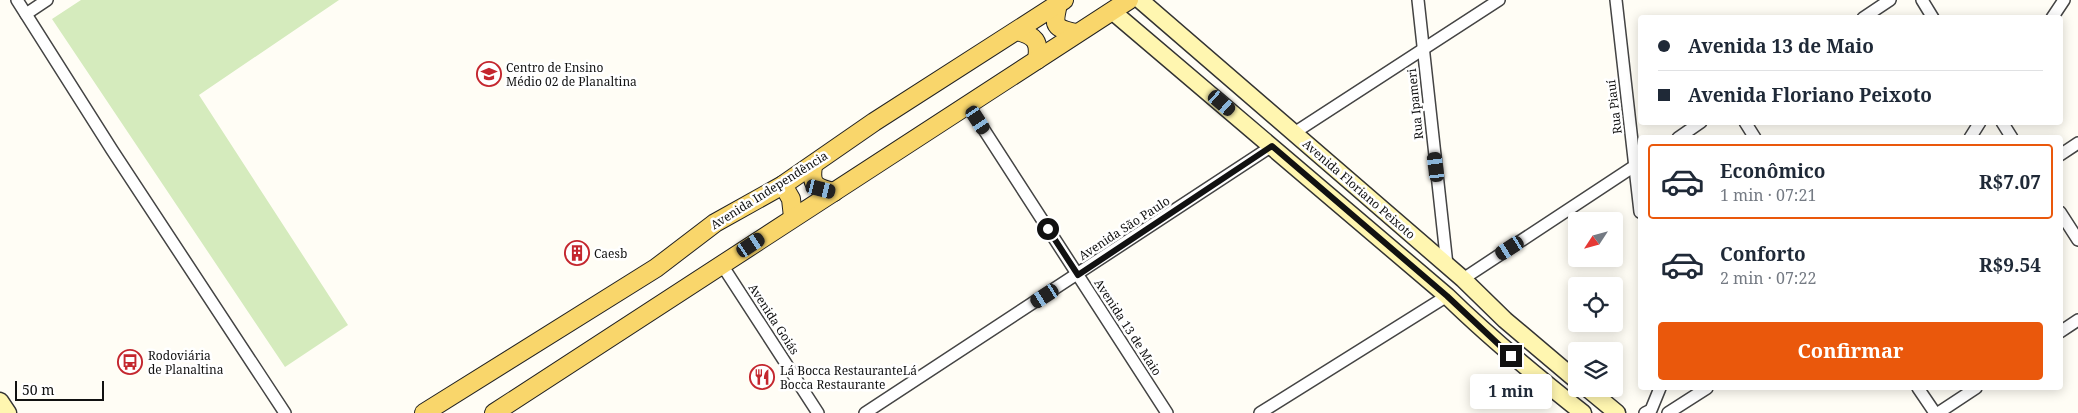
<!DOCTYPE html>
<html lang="pt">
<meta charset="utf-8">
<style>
:root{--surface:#fff;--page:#f6f6f7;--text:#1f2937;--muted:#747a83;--line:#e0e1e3;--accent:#ea580c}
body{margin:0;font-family:"Noto Serif",serif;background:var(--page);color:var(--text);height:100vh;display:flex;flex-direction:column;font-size:19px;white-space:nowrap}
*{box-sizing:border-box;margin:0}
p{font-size:16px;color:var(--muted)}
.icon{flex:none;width:28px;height:28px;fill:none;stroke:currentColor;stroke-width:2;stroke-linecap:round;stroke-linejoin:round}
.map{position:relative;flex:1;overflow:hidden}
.sheet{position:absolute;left:1638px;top:135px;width:425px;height:255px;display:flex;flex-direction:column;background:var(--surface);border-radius:5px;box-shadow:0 2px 12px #0003}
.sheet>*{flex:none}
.hud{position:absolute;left:1638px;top:15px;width:425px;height:110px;border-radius:5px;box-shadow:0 2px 12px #0003;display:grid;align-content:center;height:110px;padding:0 20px;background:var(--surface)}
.needle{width:32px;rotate:234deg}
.tools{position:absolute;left:1568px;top:212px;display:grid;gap:10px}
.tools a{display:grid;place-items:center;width:55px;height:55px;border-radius:5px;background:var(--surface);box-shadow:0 2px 12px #0003;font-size:25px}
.scale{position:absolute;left:15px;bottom:12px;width:89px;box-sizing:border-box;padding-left:5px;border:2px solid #111;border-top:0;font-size:14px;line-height:18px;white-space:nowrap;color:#111;-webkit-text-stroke:4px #fff;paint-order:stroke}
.end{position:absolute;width:22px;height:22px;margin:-11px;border:6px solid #111;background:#fff;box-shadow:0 0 0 2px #fff}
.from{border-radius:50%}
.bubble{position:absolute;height:35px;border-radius:5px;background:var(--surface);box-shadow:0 2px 12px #0003;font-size:16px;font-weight:700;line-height:35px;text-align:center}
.car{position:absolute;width:15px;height:30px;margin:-15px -8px;border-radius:6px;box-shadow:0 0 4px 1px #0007;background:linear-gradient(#222 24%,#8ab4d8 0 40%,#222 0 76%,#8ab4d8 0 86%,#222 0)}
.hud b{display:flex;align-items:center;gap:18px;height:48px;font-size:19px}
.hud b+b{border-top:1px solid var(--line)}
.hud i{width:12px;height:12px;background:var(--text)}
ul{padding:9px 0 0;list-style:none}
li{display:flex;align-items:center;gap:15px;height:75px;margin:0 10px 8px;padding:0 10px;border:2px solid transparent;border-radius:5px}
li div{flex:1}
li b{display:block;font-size:19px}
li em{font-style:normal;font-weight:700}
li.selected{border-color:var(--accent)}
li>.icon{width:45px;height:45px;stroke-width:1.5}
.button{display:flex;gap:10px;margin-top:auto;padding:10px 20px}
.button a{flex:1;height:58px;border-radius:5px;background:var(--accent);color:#fff;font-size:20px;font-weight:700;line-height:58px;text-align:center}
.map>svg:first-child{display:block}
.green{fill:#d5ebbd}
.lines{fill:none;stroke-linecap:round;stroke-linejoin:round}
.street-casing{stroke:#444;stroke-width:14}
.secondary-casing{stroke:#333;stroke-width:19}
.primary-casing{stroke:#222;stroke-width:20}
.street{stroke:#fff;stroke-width:11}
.secondary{stroke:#fff6b0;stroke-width:16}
.primary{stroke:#f9d66b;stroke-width:18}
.route{stroke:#111;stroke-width:6}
.labels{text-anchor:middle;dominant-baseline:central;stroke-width:5;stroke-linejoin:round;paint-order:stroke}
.poi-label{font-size:12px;fill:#111;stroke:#fff;text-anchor:start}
.street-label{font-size:12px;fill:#111;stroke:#fff}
</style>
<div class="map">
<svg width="2078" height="413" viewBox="0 0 2078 413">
<rect width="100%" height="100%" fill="#fffdf5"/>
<polygon class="green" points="81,0 339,0 199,95 348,325 285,367 52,19"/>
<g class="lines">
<defs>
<g id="street">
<polyline points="17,0 112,150 285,413"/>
<polyline points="1418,0 1447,265"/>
<polyline points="1616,0 1640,212"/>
<polyline points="1922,0 1933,18"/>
<polyline points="26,14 47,0"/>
<polyline points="1863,18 1890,0"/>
<polyline points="2052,18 2064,0"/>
<polyline points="968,105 1167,413"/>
<polyline points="1745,122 1755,138"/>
<polyline points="2002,122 2012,138"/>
<polyline points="1294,133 1499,0"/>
<polyline points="1678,138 1701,122"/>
<polyline points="1970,138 1980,122"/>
<polyline points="2060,155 2078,143"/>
<polyline points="2060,212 2078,240"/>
<polyline points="722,265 818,413"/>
<polyline points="1463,279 1639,163"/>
<polyline points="2060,332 2078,320"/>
<polyline points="1918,388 1935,413"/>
<polyline points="865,413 1272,146"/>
<polyline points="1260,413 1447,296"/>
<polyline points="1645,413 1651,410 1660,388"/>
<polyline points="1668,413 1707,388"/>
<polyline points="1938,413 1976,388"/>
</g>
<g id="secondary">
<polyline points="1140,0 1463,279 1505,320 1576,380"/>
<path d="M1112,11L1447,296C1490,338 1536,376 1583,413"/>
<polyline points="1588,389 1617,413"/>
<polyline points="0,401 8,413"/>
</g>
<g id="primary">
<path d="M1058,4C1053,26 1054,28 1076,33"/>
<path d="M1017,31C1035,36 1040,41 1037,60"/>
<path d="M813,166C810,185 816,188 834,192"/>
<polyline points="783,185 791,199 793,217"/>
<polyline points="424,413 656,268 715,223 783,185 874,122 1064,0"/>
<polyline points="494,413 1129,0"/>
</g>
</defs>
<use href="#street" class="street-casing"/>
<use href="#secondary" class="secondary-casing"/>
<use href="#primary" class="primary-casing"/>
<use href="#street" class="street"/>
<use href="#secondary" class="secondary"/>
<use href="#primary" class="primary"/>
</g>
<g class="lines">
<polyline class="route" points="1048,229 1078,275 1272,146 1447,296 1511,356"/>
</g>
<defs>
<symbol id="school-ring" viewBox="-11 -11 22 22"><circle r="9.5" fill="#fff" stroke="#c4262e" stroke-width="1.5"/><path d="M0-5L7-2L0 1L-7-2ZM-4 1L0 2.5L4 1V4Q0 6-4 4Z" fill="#c4262e"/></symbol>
<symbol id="building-ring" viewBox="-11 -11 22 22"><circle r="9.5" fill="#fff" stroke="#c4262e" stroke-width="1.5"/><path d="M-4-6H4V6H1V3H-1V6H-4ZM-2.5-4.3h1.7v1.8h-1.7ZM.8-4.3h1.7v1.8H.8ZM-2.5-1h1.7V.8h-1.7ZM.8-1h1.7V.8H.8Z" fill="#c4262e"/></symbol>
<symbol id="bus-ring" viewBox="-11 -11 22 22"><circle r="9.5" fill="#fff" stroke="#c4262e" stroke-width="1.5"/><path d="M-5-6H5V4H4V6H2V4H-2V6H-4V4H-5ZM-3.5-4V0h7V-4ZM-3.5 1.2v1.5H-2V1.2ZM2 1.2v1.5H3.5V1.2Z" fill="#c4262e"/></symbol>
<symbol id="restaurant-ring" viewBox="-11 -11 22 22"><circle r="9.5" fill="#fff" stroke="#c4262e" stroke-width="1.5"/><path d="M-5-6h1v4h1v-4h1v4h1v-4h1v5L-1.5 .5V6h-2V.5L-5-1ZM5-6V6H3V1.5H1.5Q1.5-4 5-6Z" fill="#c4262e"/></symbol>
</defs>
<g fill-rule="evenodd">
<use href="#school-ring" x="475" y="60" width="28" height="28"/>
<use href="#building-ring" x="563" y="239" width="28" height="28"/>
<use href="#bus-ring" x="116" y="348" width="28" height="28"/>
<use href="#restaurant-ring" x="748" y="363" width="28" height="28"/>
</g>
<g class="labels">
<g class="poi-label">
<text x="506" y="67">Centro de Ensino<tspan x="506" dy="14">Médio 02 de Planaltina</tspan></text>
<text x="594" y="253">Caesb</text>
<text x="148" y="355">Rodoviária<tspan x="148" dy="14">de Planaltina</tspan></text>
<text x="780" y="370">Lá Bocca RestauranteLá<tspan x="780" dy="14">Bocca Restaurante</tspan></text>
</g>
<g class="street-label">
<text transform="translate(1415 104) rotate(-96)">Rua Ipameri</text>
<text transform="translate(1614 107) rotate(-97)">Rua Piauí</text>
<text transform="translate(1359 189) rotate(41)">Avenida Floriano Peixoto</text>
<text transform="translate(769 190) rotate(-32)">Avenida Independência</text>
<text transform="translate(1124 228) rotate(-33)">Avenida São Paulo</text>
<text transform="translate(774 319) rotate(57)">Avenida Goiás</text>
<text transform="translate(1128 327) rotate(57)">Avenida 13 de Maio</text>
</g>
</g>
</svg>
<div class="tools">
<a><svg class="needle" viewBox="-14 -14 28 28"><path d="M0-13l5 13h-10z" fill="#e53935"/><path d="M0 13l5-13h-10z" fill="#747a83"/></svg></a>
<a><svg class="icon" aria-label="locate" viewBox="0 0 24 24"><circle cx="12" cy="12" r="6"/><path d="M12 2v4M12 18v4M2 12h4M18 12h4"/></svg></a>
<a><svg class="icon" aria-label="layers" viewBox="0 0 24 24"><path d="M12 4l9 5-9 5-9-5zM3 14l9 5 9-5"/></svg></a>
</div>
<div class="scale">50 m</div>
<i class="end from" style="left:1048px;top:229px"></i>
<i class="end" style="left:1511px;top:356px"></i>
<div class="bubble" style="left:1470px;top:374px;width:82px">1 min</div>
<i class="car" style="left:1222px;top:103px;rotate:131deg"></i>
<i class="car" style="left:978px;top:120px;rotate:147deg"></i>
<i class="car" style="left:1436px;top:167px;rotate:353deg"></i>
<i class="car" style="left:821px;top:189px;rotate:104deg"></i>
<i class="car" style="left:751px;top:245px;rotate:56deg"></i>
<i class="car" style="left:1510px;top:248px;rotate:237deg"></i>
<i class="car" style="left:1045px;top:296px;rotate:237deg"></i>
<div class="hud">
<b><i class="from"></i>Avenida 13 de Maio</b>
<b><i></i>Avenida Floriano Peixoto</b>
</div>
<section class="sheet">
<ul>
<li class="selected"><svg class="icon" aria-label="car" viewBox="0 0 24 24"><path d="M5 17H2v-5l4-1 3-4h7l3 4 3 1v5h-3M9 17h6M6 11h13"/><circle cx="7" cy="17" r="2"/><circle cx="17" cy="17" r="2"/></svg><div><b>Econômico</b><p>1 min · 07:21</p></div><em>R$7.07</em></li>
<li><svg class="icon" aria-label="car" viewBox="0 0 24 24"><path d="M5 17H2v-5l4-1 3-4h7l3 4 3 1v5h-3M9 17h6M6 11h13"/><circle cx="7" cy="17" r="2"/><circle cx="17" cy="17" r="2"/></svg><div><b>Conforto</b><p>2 min · 07:22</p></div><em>R$9.54</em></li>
</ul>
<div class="button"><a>Confirmar</a></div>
</section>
</div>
